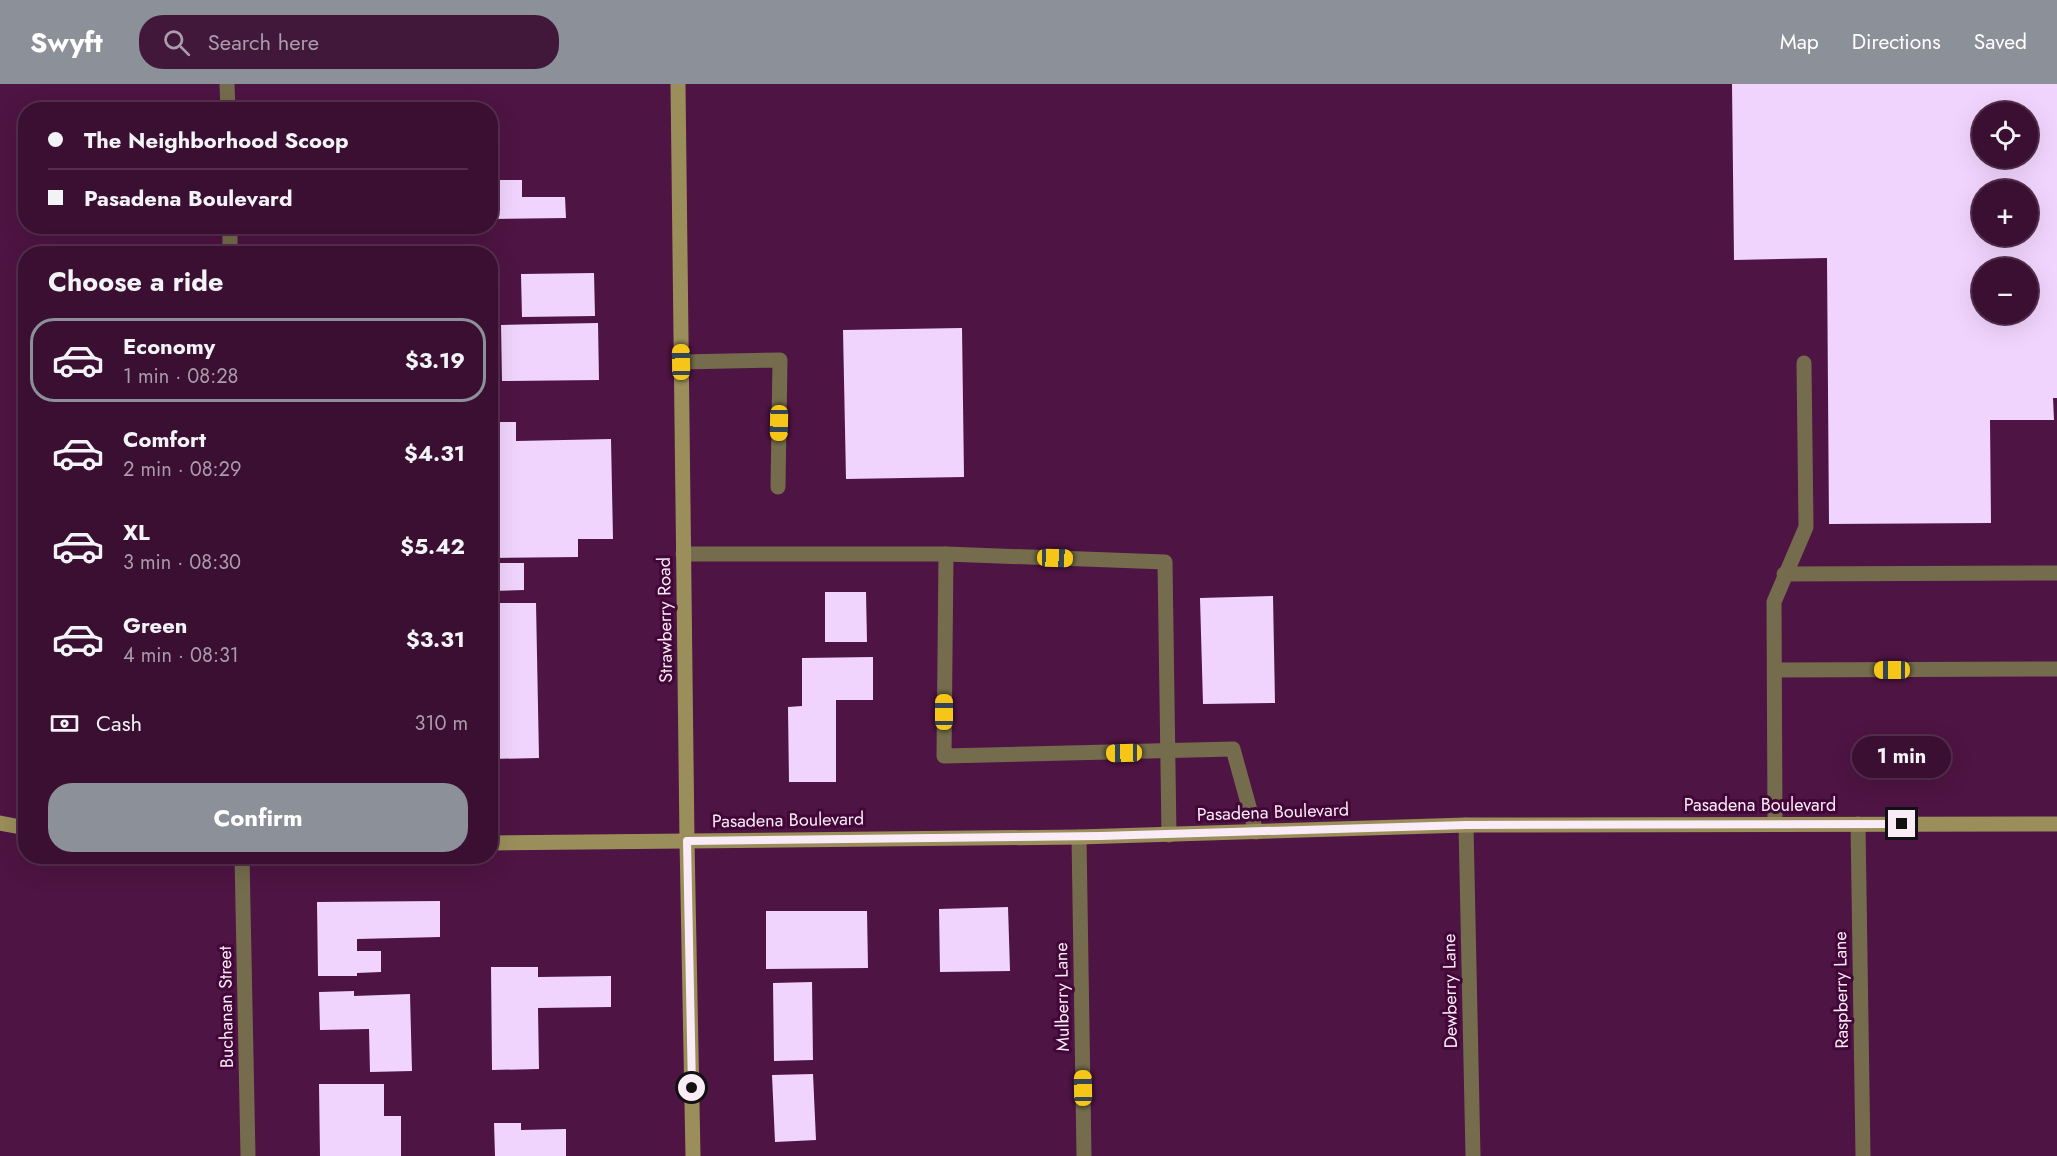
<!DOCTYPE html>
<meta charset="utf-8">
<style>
:root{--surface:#3a0f32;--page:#41183a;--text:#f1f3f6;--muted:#ab9cac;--line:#542f4d;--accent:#8c9099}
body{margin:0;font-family:Jost,sans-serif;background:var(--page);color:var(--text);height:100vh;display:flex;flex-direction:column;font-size:22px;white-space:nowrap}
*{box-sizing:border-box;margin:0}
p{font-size:20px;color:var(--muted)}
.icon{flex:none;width:33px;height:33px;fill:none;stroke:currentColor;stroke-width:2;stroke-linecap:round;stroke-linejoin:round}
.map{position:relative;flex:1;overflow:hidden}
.details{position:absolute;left:18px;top:162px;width:480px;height:618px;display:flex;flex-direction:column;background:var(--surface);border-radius:24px;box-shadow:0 6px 24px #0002,0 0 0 2px var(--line)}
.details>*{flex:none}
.guide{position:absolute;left:18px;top:18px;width:480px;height:132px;border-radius:24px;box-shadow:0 6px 24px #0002,0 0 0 2px var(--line);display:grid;align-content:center;height:132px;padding:0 30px;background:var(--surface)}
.controls{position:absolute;left:1972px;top:18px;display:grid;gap:12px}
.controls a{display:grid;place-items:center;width:66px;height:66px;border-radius:50%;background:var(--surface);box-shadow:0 6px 24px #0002,0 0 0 2px var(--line);font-size:30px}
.end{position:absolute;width:27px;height:27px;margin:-14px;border:8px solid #faecf6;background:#111;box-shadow:0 0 0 3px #111}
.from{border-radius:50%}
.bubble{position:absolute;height:42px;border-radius:21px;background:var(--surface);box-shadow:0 6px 24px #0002,0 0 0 2px var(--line);font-size:20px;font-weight:700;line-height:42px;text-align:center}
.car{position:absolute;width:18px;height:36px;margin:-18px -9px;border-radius:8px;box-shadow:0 0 4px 2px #0007;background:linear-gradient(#f5c518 24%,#345 0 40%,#f5c518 0 76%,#345 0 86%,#f5c518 0)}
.guide b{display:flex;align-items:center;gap:21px;height:57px;font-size:22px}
.guide b+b{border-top:2px solid var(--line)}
.guide i{width:15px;height:15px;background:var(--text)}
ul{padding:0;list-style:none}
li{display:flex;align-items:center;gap:18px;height:84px;margin:0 12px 9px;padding:0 18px;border:3px solid transparent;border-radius:24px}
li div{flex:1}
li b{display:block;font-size:22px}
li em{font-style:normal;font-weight:700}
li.active{border-color:var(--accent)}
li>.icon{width:54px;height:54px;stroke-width:1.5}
h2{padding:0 30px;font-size:27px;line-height:72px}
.pay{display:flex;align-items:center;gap:15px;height:66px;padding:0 30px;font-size:22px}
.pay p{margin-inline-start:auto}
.cta{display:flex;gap:12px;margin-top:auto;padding:12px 30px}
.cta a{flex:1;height:69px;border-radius:24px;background:var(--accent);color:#fff;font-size:24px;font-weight:700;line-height:69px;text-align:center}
header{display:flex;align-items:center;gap:36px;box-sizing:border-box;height:84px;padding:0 30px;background:var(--accent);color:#fff}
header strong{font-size:28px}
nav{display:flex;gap:33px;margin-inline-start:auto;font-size:21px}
.search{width:420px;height:54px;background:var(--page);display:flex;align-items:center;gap:15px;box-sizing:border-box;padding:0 21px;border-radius:24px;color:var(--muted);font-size:22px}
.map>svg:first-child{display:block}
.building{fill:#f1d4fd;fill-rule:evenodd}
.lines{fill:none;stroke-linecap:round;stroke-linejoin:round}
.lane{stroke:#746c4c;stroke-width:15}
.street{stroke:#746c4c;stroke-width:15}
.secondary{stroke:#9a8e5a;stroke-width:15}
.route{stroke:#faecf6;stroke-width:8}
.labels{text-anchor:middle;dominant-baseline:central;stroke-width:6;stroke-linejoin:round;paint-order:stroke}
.street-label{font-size:18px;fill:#faecf6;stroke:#420738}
</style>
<header>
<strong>Swyft</strong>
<div class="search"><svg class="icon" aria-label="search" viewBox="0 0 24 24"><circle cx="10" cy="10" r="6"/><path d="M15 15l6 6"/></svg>Search here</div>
<nav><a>Map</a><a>Directions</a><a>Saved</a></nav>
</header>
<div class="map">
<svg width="2057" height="1072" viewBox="0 0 2057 1072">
<rect width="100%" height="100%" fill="#4e1443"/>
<g class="building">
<path d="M1732,0H2057V314H2053L2054,336H1990L1991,439L1829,440L1827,174L1734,176ZM1983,28H2028V74H1983ZM1983,106H2028V152H1983ZM1983,184H2028V230H1983Z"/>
<polygon points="490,96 522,96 522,113 565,113 566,134 490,135"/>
<polygon points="594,189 595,232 522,233 521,190"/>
<polygon points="598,239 599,296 502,297 501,241"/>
<polygon points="962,244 964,393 846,395 843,246"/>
<polygon points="490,338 516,338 516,357 611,355 613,455 578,455 578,473 490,474"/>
<polygon points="490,479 524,479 524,506 490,507"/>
<polygon points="825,508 866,508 867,558 825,558"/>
<polygon points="1273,512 1275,619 1203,620 1200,514"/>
<polygon points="490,519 536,519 539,674 492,675"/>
<polygon points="873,573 873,616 836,616 836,698 789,698 788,623 802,622 802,574"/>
<polygon points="440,817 440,853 357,855 357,867 381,867 381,888 357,889 357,892 318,892 317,818"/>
<polygon points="1008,823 1010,887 940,888 939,825"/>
<polygon points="766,827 867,827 868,884 766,885"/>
<polygon points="491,883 538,883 538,893 611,892 611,923 538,924 539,985 492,986"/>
<polygon points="812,898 813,976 774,977 773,899"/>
<polygon points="354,907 354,912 410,910 412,987 370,988 369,945 320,946 319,908"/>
<polygon points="813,990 816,1056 775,1058 772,991"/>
<polygon points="319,1000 384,1000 384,1032 401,1032 401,1072 320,1072"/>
<polygon points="494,1039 521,1039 521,1046 566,1045 566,1072 495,1072"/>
</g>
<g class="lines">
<g class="lane">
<polyline points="681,278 780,276 778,403"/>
<polyline points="683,470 946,470 1165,478 1169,751"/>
<polyline points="946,470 944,672 1233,665 1256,748"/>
<polyline points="1784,490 2057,489"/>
<polyline points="1775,586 2057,585"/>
<polyline points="1775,740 1774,518 1806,443 1804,279"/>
</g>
<g class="street">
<polyline points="227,0 228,26"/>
<polyline points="230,142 230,170"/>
<polyline points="1858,740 1863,1072"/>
<polyline points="1466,741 1473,1072"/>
<polyline points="1079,753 1084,1072"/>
<polyline points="242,772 248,1072"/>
</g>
<g class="secondary">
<polyline points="678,0 687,757 693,1072"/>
<polyline points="0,739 26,744"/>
<polyline points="490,759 1079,753 1466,741 2057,740"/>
</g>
</g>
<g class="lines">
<polyline class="route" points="692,1004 687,757 1101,752 1466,741 1902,740"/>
</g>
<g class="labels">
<g class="street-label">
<text transform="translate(665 536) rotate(-91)">Strawberry Road</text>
<text x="1760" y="721">Pasadena Boulevard</text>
<text transform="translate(1273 728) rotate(-2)">Pasadena Boulevard</text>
<text transform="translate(788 736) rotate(-1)">Pasadena Boulevard</text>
<text transform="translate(1841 906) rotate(-91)">Raspberry Lane</text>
<text transform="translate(1450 907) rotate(-91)">Dewberry Lane</text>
<text transform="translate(1062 913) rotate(-91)">Mulberry Lane</text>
<text transform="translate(226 923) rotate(-91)">Buchanan Street</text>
</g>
</g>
</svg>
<div class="controls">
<a><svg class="icon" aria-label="locate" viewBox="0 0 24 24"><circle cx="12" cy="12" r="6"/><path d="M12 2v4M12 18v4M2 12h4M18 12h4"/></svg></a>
<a>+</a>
<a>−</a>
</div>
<i class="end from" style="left:692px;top:1004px"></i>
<i class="end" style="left:1902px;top:740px"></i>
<div class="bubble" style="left:1852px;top:652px;width:99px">1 min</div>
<i class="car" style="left:681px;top:278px;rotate:359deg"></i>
<i class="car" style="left:779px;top:339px;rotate:181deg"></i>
<i class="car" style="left:1055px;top:474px;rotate:92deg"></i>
<i class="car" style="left:1892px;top:586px;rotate:270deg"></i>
<i class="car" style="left:944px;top:628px;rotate:0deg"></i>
<i class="car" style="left:1124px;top:669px;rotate:269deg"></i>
<i class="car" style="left:1083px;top:1004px;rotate:359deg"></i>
<div class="guide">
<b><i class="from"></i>The Neighborhood Scoop</b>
<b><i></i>Pasadena Boulevard</b>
</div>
<section class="details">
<h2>Choose a ride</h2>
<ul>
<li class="active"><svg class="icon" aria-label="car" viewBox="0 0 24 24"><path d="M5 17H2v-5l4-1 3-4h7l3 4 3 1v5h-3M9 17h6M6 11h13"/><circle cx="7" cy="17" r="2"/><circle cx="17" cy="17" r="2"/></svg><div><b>Economy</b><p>1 min · 08:28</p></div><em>$3.19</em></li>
<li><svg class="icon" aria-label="car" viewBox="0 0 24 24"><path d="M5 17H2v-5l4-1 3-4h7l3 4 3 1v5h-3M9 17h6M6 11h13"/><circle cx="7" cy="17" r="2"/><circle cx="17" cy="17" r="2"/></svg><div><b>Comfort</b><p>2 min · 08:29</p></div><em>$4.31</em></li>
<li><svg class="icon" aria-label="car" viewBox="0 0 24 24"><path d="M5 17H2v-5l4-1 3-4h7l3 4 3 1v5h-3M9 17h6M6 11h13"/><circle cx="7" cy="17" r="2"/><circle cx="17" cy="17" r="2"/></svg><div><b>XL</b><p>3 min · 08:30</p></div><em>$5.42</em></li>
<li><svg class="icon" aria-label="car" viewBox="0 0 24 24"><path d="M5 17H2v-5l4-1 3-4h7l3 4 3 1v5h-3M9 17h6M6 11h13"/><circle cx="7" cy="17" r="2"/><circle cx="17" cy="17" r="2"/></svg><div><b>Green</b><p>4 min · 08:31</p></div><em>$3.31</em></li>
</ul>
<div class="pay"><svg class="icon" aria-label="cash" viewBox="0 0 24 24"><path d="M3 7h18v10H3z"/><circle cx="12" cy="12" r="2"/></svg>Cash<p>310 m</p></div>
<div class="cta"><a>Confirm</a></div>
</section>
</div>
